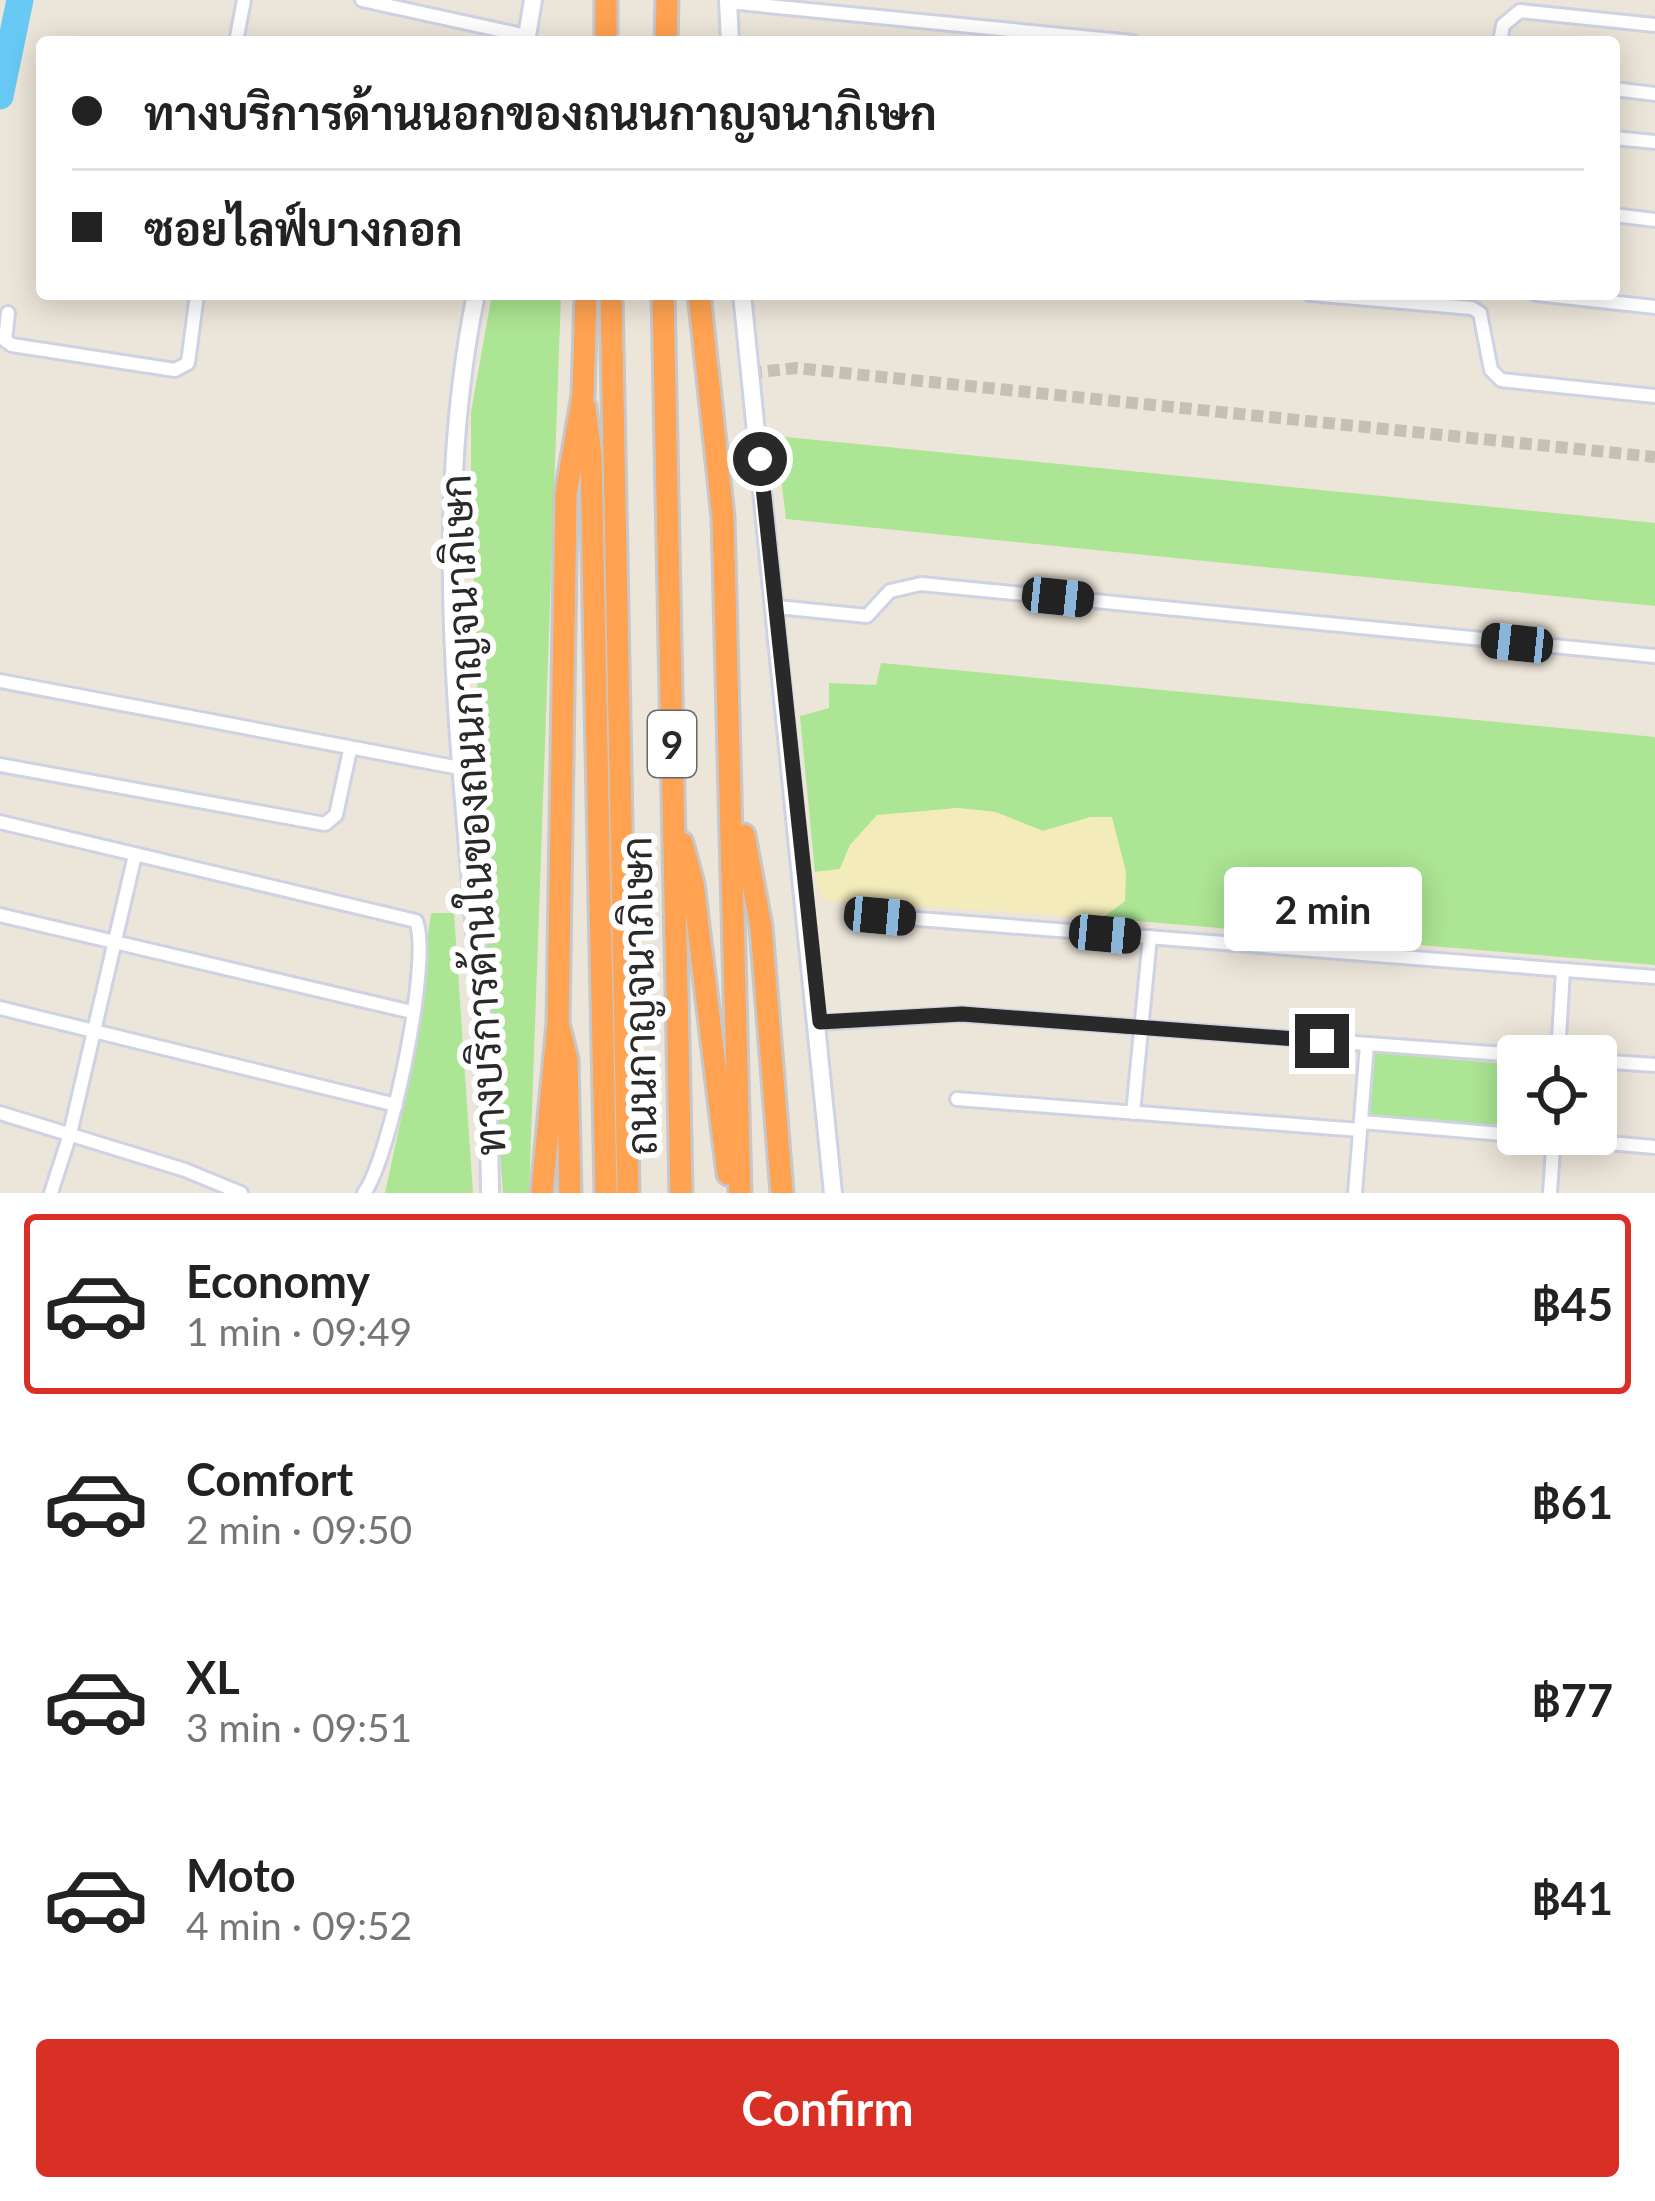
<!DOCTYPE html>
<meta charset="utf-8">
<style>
:root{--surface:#fff;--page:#f6f6f6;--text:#222;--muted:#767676;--line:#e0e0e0;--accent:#d93025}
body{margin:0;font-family:Lato,Sarabun,sans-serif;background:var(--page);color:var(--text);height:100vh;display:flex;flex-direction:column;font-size:45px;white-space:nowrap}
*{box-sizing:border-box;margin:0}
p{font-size:39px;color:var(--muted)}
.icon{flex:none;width:66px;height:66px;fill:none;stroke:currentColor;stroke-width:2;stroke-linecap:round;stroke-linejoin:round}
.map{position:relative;height:1193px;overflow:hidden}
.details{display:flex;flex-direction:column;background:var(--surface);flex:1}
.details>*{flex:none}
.top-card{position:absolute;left:36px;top:36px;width:1584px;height:264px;border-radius:12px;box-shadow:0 6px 30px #0003;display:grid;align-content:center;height:264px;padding:0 36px;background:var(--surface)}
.tools{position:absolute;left:1497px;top:1035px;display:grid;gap:24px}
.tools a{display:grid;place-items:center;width:120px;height:120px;border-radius:12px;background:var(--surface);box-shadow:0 6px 30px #0003;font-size:60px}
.end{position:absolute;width:54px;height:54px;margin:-27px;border:15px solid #292929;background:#fff;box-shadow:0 0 0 6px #fff}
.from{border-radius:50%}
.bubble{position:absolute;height:84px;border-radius:12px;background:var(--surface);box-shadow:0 6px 30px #0003;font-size:39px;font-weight:700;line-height:84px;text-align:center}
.car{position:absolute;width:36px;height:72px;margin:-36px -18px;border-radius:15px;box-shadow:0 0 9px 3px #0007;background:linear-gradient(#222 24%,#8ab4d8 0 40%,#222 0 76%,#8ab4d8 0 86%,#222 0)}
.top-card b{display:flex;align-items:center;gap:42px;height:114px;font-size:45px}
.top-card b+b{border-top:3px solid var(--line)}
.top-card i{width:30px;height:30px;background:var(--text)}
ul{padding:21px 0 0;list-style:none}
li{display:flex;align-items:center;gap:36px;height:180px;margin:0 24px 18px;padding:0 12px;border:6px solid transparent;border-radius:12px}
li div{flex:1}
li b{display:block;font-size:45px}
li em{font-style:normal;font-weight:700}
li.current{border-color:var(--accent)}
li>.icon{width:108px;height:108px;stroke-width:1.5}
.button{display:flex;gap:24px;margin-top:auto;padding:24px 36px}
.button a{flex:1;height:138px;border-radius:12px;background:var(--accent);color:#fff;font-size:48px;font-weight:700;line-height:138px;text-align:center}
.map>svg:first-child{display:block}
.green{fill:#ace593}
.sand{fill:#f3ecba}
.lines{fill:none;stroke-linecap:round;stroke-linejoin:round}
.river{stroke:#67c9f4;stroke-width:27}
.minor-tunnel{stroke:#c5bfb6;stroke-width:12;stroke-dasharray:12 6;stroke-linecap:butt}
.minor-casing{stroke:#cfd2e3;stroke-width:18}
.secondary-casing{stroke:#cfd2e3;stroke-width:22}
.motorway-casing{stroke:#c7c7c7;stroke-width:27}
.minor{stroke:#fff;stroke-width:12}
.secondary{stroke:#fff;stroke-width:16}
.motorway{stroke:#ffa251;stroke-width:21}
.route{stroke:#292929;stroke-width:15}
.labels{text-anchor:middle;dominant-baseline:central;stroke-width:12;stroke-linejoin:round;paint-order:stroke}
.shield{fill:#fff;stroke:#696969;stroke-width:3}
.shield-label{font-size:39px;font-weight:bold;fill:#292929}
.street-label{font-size:42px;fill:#292929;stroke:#fff}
</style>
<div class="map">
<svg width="1655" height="1193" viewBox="0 0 1655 1193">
<rect width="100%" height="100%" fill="#ece5d9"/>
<g class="green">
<polygon points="492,294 561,294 529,1193 503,1193 488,977 471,501 471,412"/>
<polygon points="776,436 1655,523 1655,606 786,519"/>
<polygon points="881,663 1655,737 1655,965 1102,918 1125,901 1091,817 1043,831 995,812 958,808 878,816 850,845 840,869 815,872 800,716 829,708 829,683 876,685"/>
<polygon points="431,913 454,913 473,1193 385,1193 406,1096"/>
<polygon points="1375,1053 1518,1065 1518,1129 1368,1117"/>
</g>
<polygon class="sand" points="958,808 995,812 1043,831 1091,817 1112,817 1126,872 1125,901 1102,918 821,900 815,872 840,869 850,845 877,815"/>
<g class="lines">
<polyline class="river" points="0,96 20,0"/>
<polyline class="minor-tunnel" points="750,373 796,368 1655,457"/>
<defs>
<g id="minor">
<polyline points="362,0 527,36"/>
<polyline points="728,2 1133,42"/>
<polyline points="236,42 244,0"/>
<polyline points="1500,42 1503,25 1520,11 1655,25"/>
<polyline points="1614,89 1655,94"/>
<polyline points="1614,138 1655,142"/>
<polyline points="1614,215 1655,220"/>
<polyline points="1310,294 1472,308 1480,313 1491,370 1501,380 1655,396"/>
<polyline points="1536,294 1655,307"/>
<polyline points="8,313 5,340 12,345 175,370 188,363 197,294"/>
<polyline points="777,607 867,616 890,591 921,584 1655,656"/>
<polyline points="0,681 465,769"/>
<polyline points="0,765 325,824 336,815 350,750"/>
<path d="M0,822L416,921C432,960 390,1158 364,1193"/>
<polyline points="0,915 412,1012"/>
<polyline points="880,916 1655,977"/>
<polyline points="0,1008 396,1105"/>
<polyline points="820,1023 961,1014 1531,1056"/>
<polyline points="1558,1056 1563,970"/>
<polyline points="1596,1061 1655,1065"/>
<polyline points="957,1099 1360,1130"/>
<polyline points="0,1113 185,1170 241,1193"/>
<polyline points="1133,1113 1150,937"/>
<polyline points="1361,1122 1655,1147"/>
<polyline points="51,1193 70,1134 135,855"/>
<polyline points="1355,1193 1367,1045"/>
<polyline points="1550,1193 1554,1134"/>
</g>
<g id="secondary">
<polyline points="728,0 730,42"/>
<polyline points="526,42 533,0"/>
<path d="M476,294C415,589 488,895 490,1193"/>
<polyline points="742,294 833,1193"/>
</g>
<g id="motorway">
<polyline points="606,0 606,42"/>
<polyline points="666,42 667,0"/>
<polyline points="611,294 628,1193"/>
<polyline points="663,294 681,1193"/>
<polyline points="699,294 723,517 740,1193"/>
<polyline points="585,407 591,456 606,1193"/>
<polyline points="744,835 761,927 782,1193"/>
<polyline points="682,843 693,884 728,1174"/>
<polyline points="559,1027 567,1060 570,1193"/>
<polyline points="542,1193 558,1023 566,494 583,395 586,294"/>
</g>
</defs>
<use href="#minor" class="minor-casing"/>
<use href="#secondary" class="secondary-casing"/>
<use href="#motorway" class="motorway-casing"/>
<use href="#minor" class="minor"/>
<use href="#secondary" class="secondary"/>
<use href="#motorway" class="motorway"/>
</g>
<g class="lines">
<polyline class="route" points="760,459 820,1022 962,1014 1322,1041"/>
</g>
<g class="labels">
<rect class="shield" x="648" y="711" width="48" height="66" rx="9"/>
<g class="shield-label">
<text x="672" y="744">9</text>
</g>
<g class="street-label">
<text transform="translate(472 815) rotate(-93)">ทางบริการด้านในของถนนกาญจนาภิเษก</text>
<text transform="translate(638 996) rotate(-91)">ถนนกาญจนาภิเษก</text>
</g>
</g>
</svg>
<div class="tools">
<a><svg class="icon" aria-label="locate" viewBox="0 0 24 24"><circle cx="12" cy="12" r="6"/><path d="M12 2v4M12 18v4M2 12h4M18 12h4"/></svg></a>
</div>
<i class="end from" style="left:760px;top:459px"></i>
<i class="end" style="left:1322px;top:1041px"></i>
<div class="bubble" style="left:1224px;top:867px;width:198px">2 min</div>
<i class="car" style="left:1058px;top:597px;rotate:96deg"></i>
<i class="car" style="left:1517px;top:643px;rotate:276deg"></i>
<i class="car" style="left:880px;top:916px;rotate:95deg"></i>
<i class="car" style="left:1105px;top:934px;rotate:95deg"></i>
<div class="top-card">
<b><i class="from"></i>ทางบริการด้านนอกของถนนกาญจนาภิเษก</b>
<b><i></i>ซอยไลฟ์บางกอก</b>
</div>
</div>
<section class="details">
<ul>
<li class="current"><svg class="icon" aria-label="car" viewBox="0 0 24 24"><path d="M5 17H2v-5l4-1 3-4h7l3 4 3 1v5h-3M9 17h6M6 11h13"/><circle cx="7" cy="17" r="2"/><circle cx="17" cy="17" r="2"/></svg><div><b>Economy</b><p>1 min · 09:49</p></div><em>฿45</em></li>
<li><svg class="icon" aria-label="car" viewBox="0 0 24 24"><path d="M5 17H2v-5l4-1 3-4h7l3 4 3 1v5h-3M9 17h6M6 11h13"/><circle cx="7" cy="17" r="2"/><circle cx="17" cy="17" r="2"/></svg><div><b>Comfort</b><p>2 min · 09:50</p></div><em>฿61</em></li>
<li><svg class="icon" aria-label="car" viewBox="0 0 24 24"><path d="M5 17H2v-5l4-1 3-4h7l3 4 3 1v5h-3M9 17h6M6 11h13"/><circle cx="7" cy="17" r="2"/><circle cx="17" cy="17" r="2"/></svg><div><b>XL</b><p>3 min · 09:51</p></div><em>฿77</em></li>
<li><svg class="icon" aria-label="car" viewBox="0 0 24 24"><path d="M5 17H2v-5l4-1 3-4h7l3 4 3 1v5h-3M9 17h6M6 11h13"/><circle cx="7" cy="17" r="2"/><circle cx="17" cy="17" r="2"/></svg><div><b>Moto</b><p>4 min · 09:52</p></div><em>฿41</em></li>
</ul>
<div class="button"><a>Confirm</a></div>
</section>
